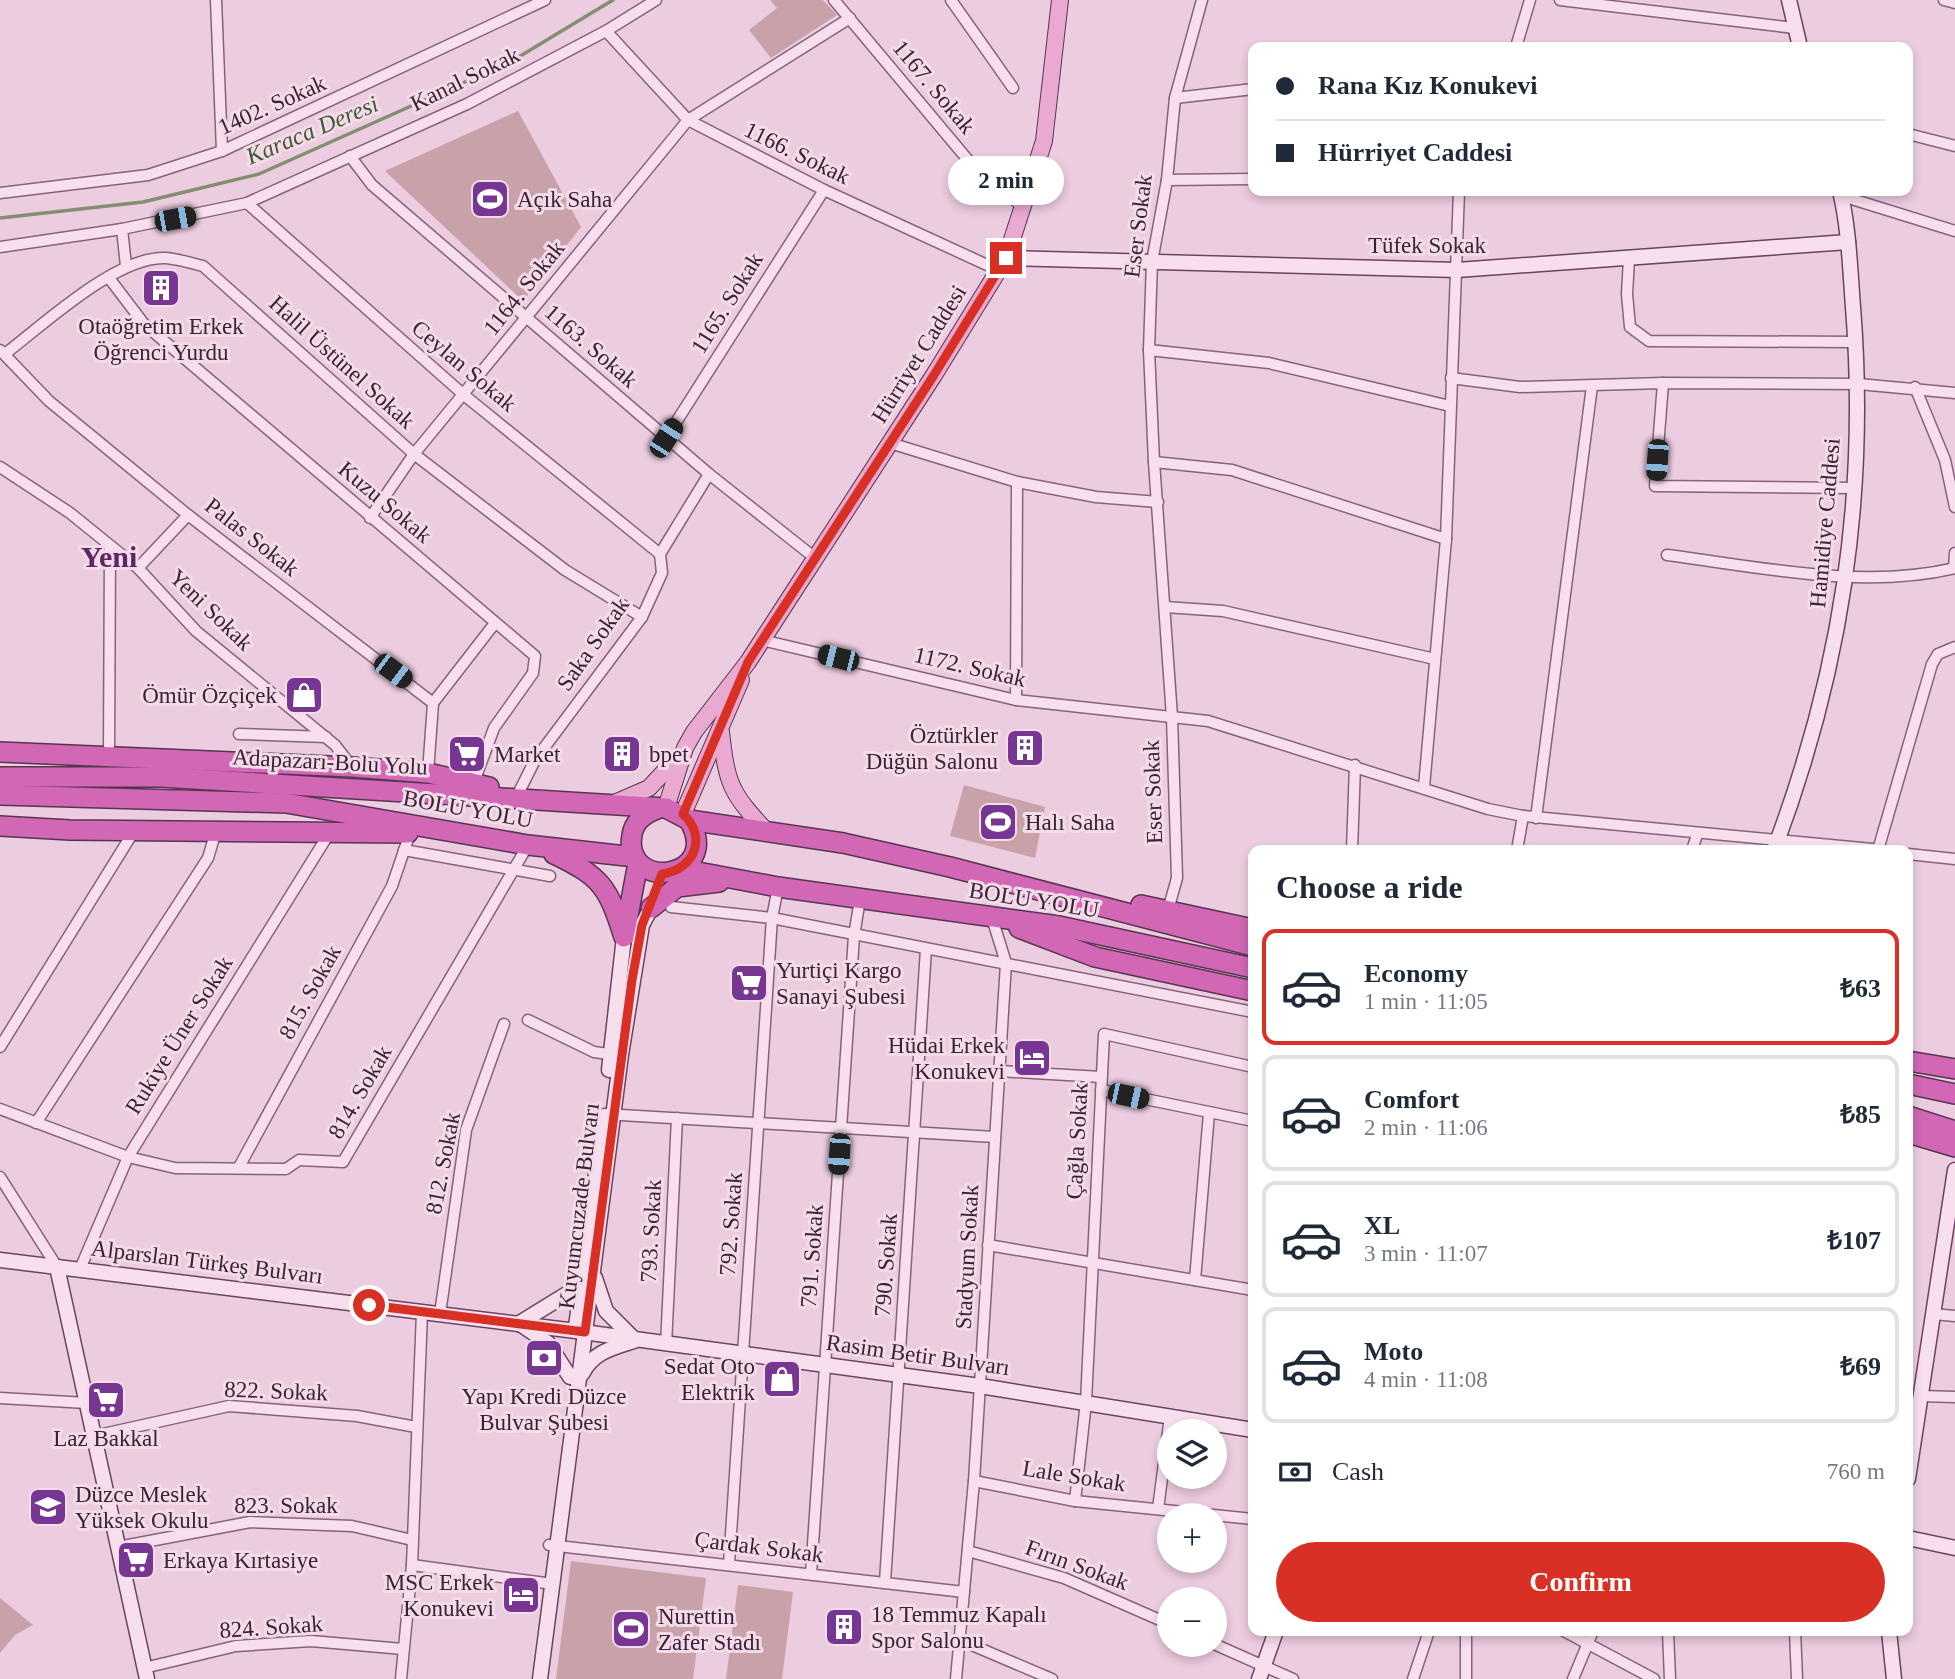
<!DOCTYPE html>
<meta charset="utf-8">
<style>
:root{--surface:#fff;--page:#f6f6f7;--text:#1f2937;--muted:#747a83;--line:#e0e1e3;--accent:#d93025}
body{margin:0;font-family:"Times New Roman",serif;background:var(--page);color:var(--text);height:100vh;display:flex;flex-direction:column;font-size:26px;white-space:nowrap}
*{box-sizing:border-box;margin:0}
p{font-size:23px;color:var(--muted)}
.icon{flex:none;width:38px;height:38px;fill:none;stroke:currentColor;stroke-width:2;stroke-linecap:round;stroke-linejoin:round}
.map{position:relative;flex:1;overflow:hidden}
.details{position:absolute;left:1248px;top:845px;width:665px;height:791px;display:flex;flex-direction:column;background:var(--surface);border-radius:14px;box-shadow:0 4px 10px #0003}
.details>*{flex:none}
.guide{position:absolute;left:1248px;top:42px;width:665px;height:154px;border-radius:14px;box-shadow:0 4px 10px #0003;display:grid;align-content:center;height:154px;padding:0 28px;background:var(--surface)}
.controls{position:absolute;left:1157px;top:1419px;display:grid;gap:14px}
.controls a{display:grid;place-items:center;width:70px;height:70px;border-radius:50%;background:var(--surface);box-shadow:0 4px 10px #0003;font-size:35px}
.end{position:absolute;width:32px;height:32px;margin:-16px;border:9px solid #d93025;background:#fff;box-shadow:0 0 0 4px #fff}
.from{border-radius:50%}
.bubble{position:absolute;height:49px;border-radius:24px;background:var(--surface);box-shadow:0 4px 10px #0003;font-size:23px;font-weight:600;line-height:49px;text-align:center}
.car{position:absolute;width:21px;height:42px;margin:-21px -10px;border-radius:9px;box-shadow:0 0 5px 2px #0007;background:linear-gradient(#222 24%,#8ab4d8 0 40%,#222 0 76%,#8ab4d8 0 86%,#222 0)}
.guide b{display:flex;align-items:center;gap:24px;height:66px;font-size:26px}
.guide b+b{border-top:2px solid var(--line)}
.guide i{width:18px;height:18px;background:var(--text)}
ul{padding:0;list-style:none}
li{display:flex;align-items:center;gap:21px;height:116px;margin:0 14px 10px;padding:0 14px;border:4px solid var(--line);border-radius:14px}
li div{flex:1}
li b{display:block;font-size:26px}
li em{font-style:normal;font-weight:600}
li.on{border-color:var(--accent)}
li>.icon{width:63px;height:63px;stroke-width:1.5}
h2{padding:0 28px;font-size:32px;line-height:84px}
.pay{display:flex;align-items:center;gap:18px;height:77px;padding:0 28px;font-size:26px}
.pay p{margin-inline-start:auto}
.cta{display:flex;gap:14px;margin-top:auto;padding:14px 28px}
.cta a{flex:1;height:80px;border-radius:42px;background:var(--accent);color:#fff;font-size:28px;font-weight:600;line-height:80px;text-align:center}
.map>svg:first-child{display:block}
.green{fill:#c9a1a8}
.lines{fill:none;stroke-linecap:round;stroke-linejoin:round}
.stream{stroke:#828f73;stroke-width:3.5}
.street-casing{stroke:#88617f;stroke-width:13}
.secondary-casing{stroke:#6a4462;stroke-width:17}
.primary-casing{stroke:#563551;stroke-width:18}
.highway-casing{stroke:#563551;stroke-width:22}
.street{stroke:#f7dfed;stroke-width:10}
.secondary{stroke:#f7dfed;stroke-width:14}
.primary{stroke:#eaa9d0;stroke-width:16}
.highway{stroke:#d167b5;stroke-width:19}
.route{stroke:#d93025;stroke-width:9}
.labels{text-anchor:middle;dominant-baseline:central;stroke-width:6;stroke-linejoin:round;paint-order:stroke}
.street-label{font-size:23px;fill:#3a2336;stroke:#f4dbea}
.poi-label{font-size:23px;fill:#3a2336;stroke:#f4dbea;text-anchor:start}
.water-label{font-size:24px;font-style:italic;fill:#415834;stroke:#f4dbea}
.district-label{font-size:30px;font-weight:bold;fill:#5e2663;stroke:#f4dbea}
</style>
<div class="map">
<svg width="1955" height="1679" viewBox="0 0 1955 1679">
<rect width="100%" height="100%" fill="#ecccdf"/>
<g class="green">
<polygon points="770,0 823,0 837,15 771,58 749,30 777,8"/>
<polygon points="518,111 581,227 523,301 385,171"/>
<polygon points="964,785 1045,807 1035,858 950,836"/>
<polygon points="571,1561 706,1578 693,1679 556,1679"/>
<polygon points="738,1585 793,1592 782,1679 726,1679"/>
<polygon points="0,1598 33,1625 15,1635 0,1653"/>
</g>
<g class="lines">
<polyline class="stream" points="0,218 143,202 259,174 512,61 613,0"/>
<defs>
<g id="street">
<polyline points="216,0 222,151"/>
<polyline points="834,0 978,172 1022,206"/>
<polyline points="951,0 1013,88"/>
<polyline points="1560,0 1794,28"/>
<polyline points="1944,0 1955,3"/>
<polyline points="606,31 688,120 824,190 998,270"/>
<polyline points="1516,47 1530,0"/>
<polyline points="1175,98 1253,89"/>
<polyline points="1908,134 1955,146"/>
<polyline points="350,156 372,185 709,474 815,558"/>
<polyline points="1167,180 1253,179"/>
<polyline points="0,193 148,175 222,151 545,0"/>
<polyline points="1842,196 1955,231"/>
<polyline points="247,203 464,395 660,554"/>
<polyline points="122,229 126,266"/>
<polyline points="0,247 122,229 247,203 467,104 606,31 656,0"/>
<polyline points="1629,259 1627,294 1630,327 1649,341 1856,342"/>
<polyline points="109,278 144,324 535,656 533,673 494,728 474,782"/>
<polyline points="0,350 49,401 188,515 433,703 428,773"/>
<polyline points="1149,350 1269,363 1450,406"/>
<path d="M6,353C44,324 118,255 166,258C178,259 191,263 203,266L414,454L565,570L642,617"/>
<polyline points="1451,378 1520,387 1663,383 1859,384 1955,393"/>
<polyline points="1663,383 1655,486 1854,488"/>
<polyline points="1915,387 1945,460 1955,507"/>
<polyline points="666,438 824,190"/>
<polyline points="890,443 1017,482 1096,497 1158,502"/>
<polyline points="1154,462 1149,350 1152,262 1167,180 1175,98 1202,0"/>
<polyline points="0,467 70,513 138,568 196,631 335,745 352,767"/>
<polyline points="370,518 414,454 688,120 850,18"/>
<path d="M1667,555C1761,567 1862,590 1955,568"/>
<polyline points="138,568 188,515"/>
<polyline points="1954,568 1955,553"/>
<polyline points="1165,607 1223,611 1435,659"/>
<polyline points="762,640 1016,700 1208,721 1488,809 1523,816 1883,850"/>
<polyline points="1016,700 1017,482"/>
<polyline points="433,703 495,623"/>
<polyline points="239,734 326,737"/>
<polyline points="109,755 110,546"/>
<polyline points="1424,787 1446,539 1459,191"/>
<polyline points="517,796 535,760 642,617 662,573 660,554 709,474"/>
<polyline points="1536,818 1592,386"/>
<polyline points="404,850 550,876"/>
<polyline points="1352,850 1355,765"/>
<polyline points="1517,850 1523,816"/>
<polyline points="1692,850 1697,835"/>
<polyline points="1878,850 1932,664 1938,654 1955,647"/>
<polyline points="1908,854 1955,859"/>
<polyline points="671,907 772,918 1253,1012"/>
<polyline points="1168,910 1177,878 1172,717 1154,462 1232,470 1446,539"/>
<polyline points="528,1020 594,1052 616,1055"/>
<polyline points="0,1047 134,831"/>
<polyline points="999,1071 1101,1077"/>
<polyline points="1101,1090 1253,1121"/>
<polyline points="0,1109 128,1157 175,1168 286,1169 299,1160 343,1162 528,845"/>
<polyline points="604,1114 995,1137"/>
<polyline points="36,1123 208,858 216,831"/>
<polyline points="239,1167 392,886 410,833"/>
<polyline points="0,1177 57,1267"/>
<polyline points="988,1245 1253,1290"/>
<polyline points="80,1269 128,1157 330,832"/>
<polyline points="1195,1280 1209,1113"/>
<polyline points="440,1314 466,1130 504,1024"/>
<polyline points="1933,1314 1955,1316"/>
<polyline points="666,1345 677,1118"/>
<polyline points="1920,1396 1955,1397"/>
<polyline points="0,1398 87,1403"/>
<polyline points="94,1436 229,1406 357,1416 416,1427"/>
<polyline points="974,1481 1075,1501 1253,1519"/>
<polyline points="1075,1501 1086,1402 1104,1034 1253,1067"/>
<polyline points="1158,1509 1170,1416"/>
<polyline points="549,1545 964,1592"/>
<polyline points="118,1547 250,1522 352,1526 412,1540"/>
<polyline points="968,1551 1064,1578 1169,1624"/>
<polyline points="729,1564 772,918 778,887"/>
<polyline points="412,1565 553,1584"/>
<polyline points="811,1574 854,936 860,899"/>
<polyline points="885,1582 926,949"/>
<polyline points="1466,1631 1466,1679"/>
<polyline points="1564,1631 1654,1679"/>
<polyline points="1668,1631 1670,1679"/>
<polyline points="1795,1631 1797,1679"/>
<polyline points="960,1640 1052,1679"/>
<polyline points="1214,1644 1293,1679"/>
<polyline points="144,1668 236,1646 311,1641 403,1649"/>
<polyline points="401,1679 412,1565 422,1312"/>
<polyline points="956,1679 974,1481 1006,963 992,918"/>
<polyline points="1413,1679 1429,1631"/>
<polyline points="1573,1679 1593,1631"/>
</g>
<g id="secondary">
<polyline points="1789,0 1800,47"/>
<polyline points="1006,258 1457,270 1848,242"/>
<path d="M1774,850C1841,672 1868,497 1853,307C1850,269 1849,228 1840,191"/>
<polyline points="609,1070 624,937"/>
<polyline points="0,1260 576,1331 980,1386 1253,1430"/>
<polyline points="57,1267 147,1679"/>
<polyline points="595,1278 606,1311 635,1340"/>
<polyline points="518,1324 570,1292 580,1273"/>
<polyline points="523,1326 548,1343 570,1377"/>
<polyline points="576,1327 603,1121"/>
<path d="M582,1374C593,1352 612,1348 634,1341"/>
<polyline points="1908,1479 1955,1170"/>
<polyline points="1908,1538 1955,1548"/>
<polyline points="1889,1631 1894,1679"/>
<polyline points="540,1679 621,1055 642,925 651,908"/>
<polyline points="1259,1679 1276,1631"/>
</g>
<g id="primary">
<path d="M721,732C727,786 731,793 768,833"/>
<polyline points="612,804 649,788 678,757"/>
<polyline points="666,808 685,748 694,732 748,662 934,375 1006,258 1044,141 1060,0"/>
<polyline points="683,814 741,680"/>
</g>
<g id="highway">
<polyline points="0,752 352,767 428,773 489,787"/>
<path d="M0,777H161L666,808L689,820C724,880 622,893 632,835C634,821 644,814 657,809"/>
<polyline points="0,795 286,803 528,845 635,857"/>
<polyline points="689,820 843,843 950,867 1253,946"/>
<polyline points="0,826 70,830 408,833"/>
<path d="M554,854C602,877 608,887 624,937"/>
<polyline points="682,869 778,887 1059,926 1253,968"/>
<polyline points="1141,905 1253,929"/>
<polyline points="651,908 677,887 719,882"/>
<polyline points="1019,928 1095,957 1253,991"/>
<polyline points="625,932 638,863"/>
<polyline points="1908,1061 1955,1069"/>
<polyline points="1908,1084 1955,1094"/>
<polyline points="1908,1116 1955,1131"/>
<polyline points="1908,1133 1955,1147"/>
</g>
</defs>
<use href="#street" class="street-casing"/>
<use href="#secondary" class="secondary-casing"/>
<use href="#primary" class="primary-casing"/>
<use href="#highway" class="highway-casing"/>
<use href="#street" class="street"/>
<use href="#secondary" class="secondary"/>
<use href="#primary" class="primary"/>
<use href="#highway" class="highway"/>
</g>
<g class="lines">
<path class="route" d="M369,1305L585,1332L632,980L642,925L662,874C694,870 708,837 683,814L748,662L934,375L1006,258"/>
</g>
<defs>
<symbol id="stadium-square" viewBox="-11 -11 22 22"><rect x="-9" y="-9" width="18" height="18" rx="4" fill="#763692" stroke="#f4dbea"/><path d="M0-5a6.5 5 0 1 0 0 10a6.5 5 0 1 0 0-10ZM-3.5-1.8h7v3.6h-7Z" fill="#fff"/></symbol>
<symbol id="building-square" viewBox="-11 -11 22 22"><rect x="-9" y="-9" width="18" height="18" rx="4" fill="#763692" stroke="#f4dbea"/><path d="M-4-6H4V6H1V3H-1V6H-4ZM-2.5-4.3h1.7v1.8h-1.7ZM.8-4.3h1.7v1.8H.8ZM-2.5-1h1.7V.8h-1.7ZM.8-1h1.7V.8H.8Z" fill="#fff"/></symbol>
<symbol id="shop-square" viewBox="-11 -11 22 22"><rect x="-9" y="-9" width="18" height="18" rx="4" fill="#763692" stroke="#f4dbea"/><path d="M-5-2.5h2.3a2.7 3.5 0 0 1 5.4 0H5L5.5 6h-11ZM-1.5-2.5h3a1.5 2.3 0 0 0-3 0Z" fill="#fff"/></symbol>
<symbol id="supermarket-square" viewBox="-11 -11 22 22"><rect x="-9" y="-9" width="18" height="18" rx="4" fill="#763692" stroke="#f4dbea"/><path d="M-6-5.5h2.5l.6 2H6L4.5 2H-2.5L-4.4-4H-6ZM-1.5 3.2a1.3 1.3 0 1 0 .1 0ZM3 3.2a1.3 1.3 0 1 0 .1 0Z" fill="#fff"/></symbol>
<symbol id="hotel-square" viewBox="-11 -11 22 22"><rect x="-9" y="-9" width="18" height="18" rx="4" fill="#763692" stroke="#f4dbea"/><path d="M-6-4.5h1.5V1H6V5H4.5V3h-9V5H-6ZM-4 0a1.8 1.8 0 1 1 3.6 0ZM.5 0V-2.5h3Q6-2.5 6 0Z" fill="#fff"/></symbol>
<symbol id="bank-square" viewBox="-11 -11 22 22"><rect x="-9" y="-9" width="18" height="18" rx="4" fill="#763692" stroke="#f4dbea"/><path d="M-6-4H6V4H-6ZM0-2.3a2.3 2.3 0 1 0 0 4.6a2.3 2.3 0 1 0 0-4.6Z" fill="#fff"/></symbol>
<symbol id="university-square" viewBox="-11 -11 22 22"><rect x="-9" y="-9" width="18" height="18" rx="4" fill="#763692" stroke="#f4dbea"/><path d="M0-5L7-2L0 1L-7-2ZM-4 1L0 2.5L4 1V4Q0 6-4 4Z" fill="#fff"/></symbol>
</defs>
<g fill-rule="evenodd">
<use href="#stadium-square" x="468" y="177" width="44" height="44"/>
<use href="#building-square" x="139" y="266" width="44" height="44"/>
<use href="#shop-square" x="282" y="673" width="44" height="44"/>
<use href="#building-square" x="1003" y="726" width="44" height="44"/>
<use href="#supermarket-square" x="445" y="732" width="44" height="44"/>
<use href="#building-square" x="600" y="732" width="44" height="44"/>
<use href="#stadium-square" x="976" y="800" width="44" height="44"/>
<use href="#supermarket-square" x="727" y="961" width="44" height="44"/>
<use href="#hotel-square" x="1010" y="1036" width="44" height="44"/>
<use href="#bank-square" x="522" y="1336" width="44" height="44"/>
<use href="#shop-square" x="760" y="1357" width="44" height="44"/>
<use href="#supermarket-square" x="84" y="1378" width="44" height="44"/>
<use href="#university-square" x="26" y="1485" width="44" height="44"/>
<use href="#supermarket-square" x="114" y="1538" width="44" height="44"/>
<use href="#hotel-square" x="499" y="1573" width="44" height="44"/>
<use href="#building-square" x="822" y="1605" width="44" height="44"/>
<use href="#stadium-square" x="609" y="1607" width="44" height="44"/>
</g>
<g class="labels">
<g class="street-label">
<text transform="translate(465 79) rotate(-26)">Kanal Sokak</text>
<text transform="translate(934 87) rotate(50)">1167. Sokak</text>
<text transform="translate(272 105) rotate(-24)">1402. Sokak</text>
<text transform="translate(797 153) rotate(26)">1166. Sokak</text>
<text transform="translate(1138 226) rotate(-83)">Eser Sokak</text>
<text x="1427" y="245">Tüfek Sokak</text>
<text transform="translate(524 288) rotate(-51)">1164. Sokak</text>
<text transform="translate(727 303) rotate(-58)">1165. Sokak</text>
<text transform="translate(591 346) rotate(41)">1163. Sokak</text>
<text transform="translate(919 354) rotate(-58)">Hürriyet Caddesi</text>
<text transform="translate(342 362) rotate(42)">Halil Üstünel Sokak</text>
<text transform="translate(464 366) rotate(40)">Ceylan Sokak</text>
<text transform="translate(385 502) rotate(40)">Kuzu Sokak</text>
<text transform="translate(1825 523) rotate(-85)">Hamidiye Caddesi</text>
<text transform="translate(252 537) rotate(38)">Palas Sokak</text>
<text transform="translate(211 610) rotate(44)">Yeni Sokak</text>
<text transform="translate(593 644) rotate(-55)">Saka Sokak</text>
<text transform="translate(970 667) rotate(13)">1172. Sokak</text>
<text transform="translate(330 762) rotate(3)">Adapazarı-Bolu Yolu</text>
<text transform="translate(1153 792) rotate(-92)">Eser Sokak</text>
<text transform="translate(468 809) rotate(10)">BOLU YOLU</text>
<text transform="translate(1034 900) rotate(9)">BOLU YOLU</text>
<text transform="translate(310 992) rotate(-61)">815. Sokak</text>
<text transform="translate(179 1035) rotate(-58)">Rukiye Üner Sokak</text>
<text transform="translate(360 1092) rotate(-60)">814. Sokak</text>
<text transform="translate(1077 1141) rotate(-87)">Çağla Sokak</text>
<text transform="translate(443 1163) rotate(-79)">812. Sokak</text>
<text transform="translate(579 1206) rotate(-83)">Kuyumcuzade Bulvarı</text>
<text transform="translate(731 1224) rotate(-86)">792. Sokak</text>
<text transform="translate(651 1231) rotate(-87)">793. Sokak</text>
<text transform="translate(812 1256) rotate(-86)">791. Sokak</text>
<text transform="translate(967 1257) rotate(-87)">Stadyum Sokak</text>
<text transform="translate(207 1262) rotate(7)">Alparslan Türkeş Bulvarı</text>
<text transform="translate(886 1265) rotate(-86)">790. Sokak</text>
<text transform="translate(918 1355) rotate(8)">Rasim Betir Bulvarı</text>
<text transform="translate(276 1391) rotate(2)">822. Sokak</text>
<text transform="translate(1074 1476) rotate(9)">Lale Sokak</text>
<text x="286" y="1505">823. Sokak</text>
<text transform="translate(759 1547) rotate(7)">Çardak Sokak</text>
<text transform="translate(1077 1565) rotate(20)">Fırın Sokak</text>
<text transform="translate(271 1627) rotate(-4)">824. Sokak</text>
</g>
<g class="poi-label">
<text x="517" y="199">Açık Saha</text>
<text x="161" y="326" text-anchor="middle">Otaöğretim Erkek<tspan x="161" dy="26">Öğrenci Yurdu</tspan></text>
<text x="277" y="695" text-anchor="end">Ömür Özçiçek</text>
<text x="998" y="735" text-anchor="end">Öztürkler<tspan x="998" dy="26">Düğün Salonu</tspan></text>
<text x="494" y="754">Market</text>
<text x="649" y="754">bpet</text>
<text x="1025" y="822">Halı Saha</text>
<text x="776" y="970">Yurtiçi Kargo<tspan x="776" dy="26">Sanayi Şubesi</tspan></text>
<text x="1005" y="1045" text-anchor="end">Hüdai Erkek<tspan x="1005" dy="26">Konukevi</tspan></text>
<text x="755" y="1366" text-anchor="end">Sedat Oto<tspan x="755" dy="26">Elektrik</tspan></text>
<text x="544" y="1396" text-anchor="middle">Yapı Kredi Düzce<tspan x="544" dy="26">Bulvar Şubesi</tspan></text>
<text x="106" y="1438" text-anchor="middle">Laz Bakkal</text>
<text x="75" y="1494">Düzce Meslek<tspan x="75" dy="26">Yüksek Okulu</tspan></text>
<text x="163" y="1560">Erkaya Kırtasiye</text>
<text x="494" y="1582" text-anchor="end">MSC Erkek<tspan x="494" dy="26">Konukevi</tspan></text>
<text x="871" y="1614">18 Temmuz Kapalı<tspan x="871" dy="26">Spor Salonu</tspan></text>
<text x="658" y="1616">Nurettin<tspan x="658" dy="26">Zafer Stadı</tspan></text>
</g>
<g class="water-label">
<text transform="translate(312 130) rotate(-23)">Karaca Deresi</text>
</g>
<g class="district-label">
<text x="109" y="556">Yeni</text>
</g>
</g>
</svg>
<div class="controls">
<a><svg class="icon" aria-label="layers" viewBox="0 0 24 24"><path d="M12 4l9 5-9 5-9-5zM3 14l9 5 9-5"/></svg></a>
<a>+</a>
<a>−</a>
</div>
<i class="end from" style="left:369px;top:1305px"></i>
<i class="end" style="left:1006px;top:258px"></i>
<div class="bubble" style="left:948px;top:156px;width:116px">2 min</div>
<i class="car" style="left:175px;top:219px;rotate:79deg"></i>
<i class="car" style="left:666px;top:438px;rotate:33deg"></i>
<i class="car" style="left:1657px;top:460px;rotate:184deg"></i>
<i class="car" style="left:838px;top:658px;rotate:284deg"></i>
<i class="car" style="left:393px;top:671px;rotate:127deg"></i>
<i class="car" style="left:1128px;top:1096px;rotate:102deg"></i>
<i class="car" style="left:839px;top:1154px;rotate:184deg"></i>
<div class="guide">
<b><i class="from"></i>Rana Kız Konukevi</b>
<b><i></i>Hürriyet Caddesi</b>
</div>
<section class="details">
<h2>Choose a ride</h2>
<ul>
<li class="on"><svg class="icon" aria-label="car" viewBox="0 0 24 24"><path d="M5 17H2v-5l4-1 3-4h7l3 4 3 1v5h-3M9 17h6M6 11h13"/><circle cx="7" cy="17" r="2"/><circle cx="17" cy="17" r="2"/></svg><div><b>Economy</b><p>1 min · 11:05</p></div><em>₺63</em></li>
<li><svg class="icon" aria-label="car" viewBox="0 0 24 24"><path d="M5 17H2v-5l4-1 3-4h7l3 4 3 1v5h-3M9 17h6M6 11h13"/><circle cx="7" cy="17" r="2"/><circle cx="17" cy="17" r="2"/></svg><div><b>Comfort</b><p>2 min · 11:06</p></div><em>₺85</em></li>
<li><svg class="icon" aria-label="car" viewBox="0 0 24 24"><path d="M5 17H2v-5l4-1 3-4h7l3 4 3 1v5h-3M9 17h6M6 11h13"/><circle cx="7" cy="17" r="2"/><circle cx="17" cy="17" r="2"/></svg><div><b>XL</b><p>3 min · 11:07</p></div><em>₺107</em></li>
<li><svg class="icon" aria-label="car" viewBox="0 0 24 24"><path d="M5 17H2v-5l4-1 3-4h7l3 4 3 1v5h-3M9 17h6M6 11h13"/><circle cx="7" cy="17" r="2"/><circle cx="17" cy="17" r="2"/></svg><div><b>Moto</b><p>4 min · 11:08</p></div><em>₺69</em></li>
</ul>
<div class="pay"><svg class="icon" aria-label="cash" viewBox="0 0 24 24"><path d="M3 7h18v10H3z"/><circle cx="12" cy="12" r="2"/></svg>Cash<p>760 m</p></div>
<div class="cta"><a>Confirm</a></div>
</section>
</div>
